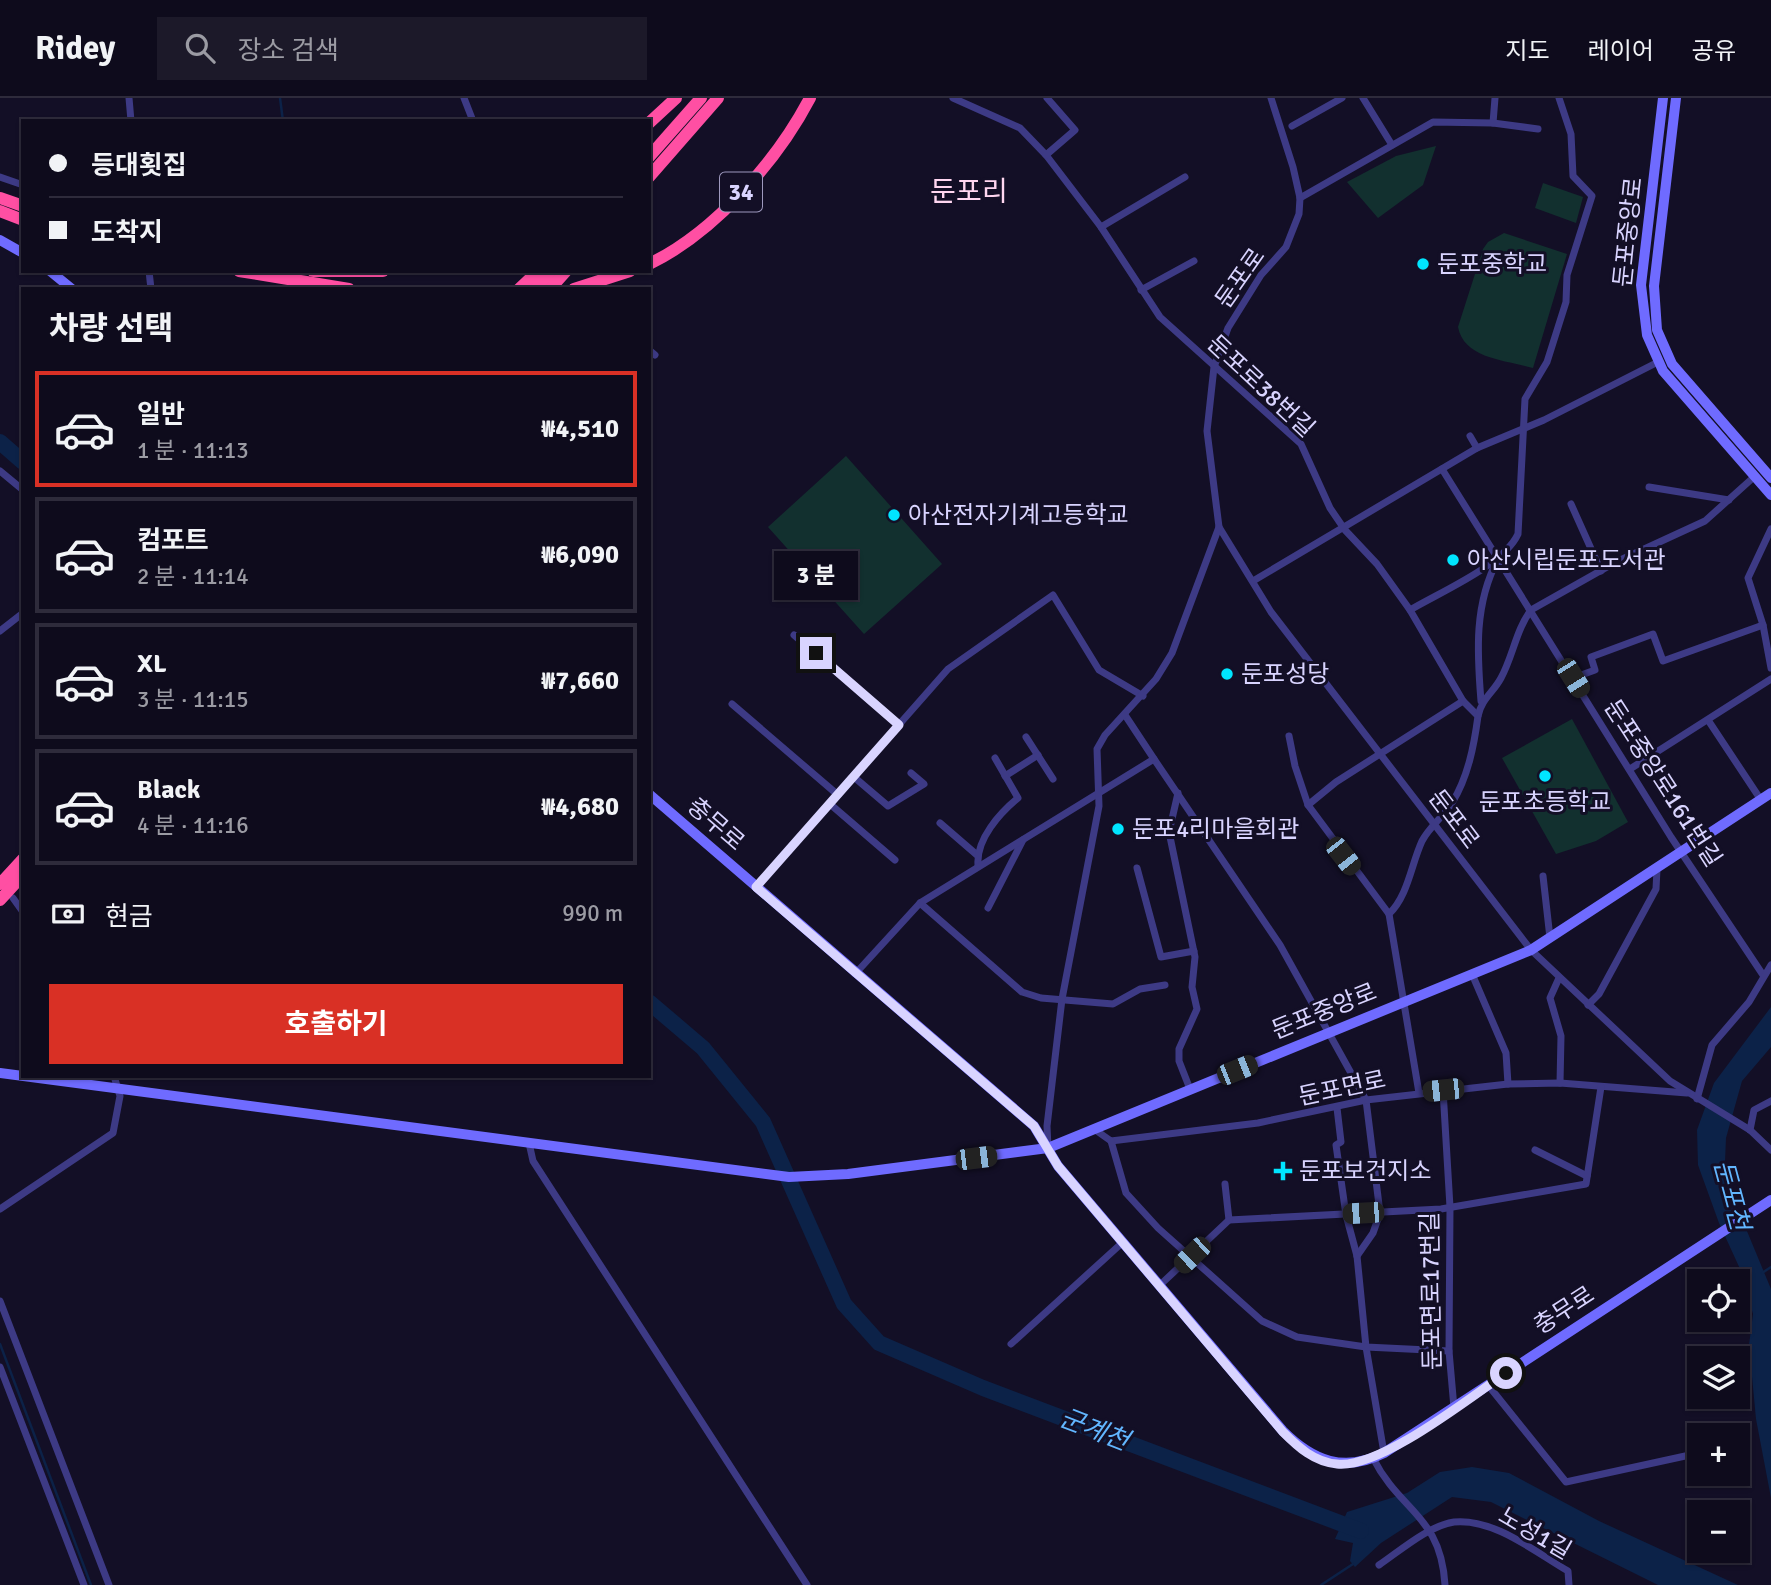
<!DOCTYPE html>
<html lang="ko">
<meta charset="utf-8">
<style>
:root{--surface:#0e0b1c;--page:#1c1929;--text:#f1f3f6;--muted:#9b9ba3;--line:#2e2b3b;--accent:#d93025}
body{margin:0;font-family:Signika,"Noto Sans KR",sans-serif;background:var(--page);color:var(--text);height:100vh;display:flex;flex-direction:column;font-size:26px;white-space:nowrap}
*{box-sizing:border-box;margin:0}
p{font-size:23px;color:var(--muted)}
.icon{flex:none;width:38px;height:38px;fill:none;stroke:currentColor;stroke-width:2;stroke-linecap:round;stroke-linejoin:round}
.map{position:relative;flex:1;overflow:hidden}
.panel{position:absolute;left:21px;top:189px;width:630px;height:791px;display:flex;flex-direction:column;background:var(--surface);border-radius:0px;box-shadow:0 2px 5px #0004,0 0 0 2px var(--line)}
.panel>*{flex:none}
.banner{position:absolute;left:21px;top:21px;width:630px;height:154px;border-radius:0px;box-shadow:0 2px 5px #0004,0 0 0 2px var(--line);display:grid;align-content:center;height:154px;padding:0 28px;background:var(--surface)}
.fabs{position:absolute;left:1687px;top:1171px;display:grid;gap:14px}
.fabs a{display:grid;place-items:center;width:63px;height:63px;border-radius:0px;background:var(--surface);box-shadow:0 2px 5px #0004,0 0 0 2px var(--line);font-size:35px}
.end{position:absolute;width:32px;height:32px;margin:-16px;border:9px solid #d9d4ff;background:#111;box-shadow:0 0 0 4px #111}
.from{border-radius:50%}
.bubble{position:absolute;height:49px;border-radius:0px;background:var(--surface);box-shadow:0 2px 5px #0004,0 0 0 2px var(--line);font-size:23px;font-weight:700;line-height:49px;text-align:center}
.car{position:absolute;width:21px;height:42px;margin:-21px -10px;border-radius:9px;box-shadow:0 0 5px 2px #0007;background:linear-gradient(#222 24%,#8ab4d8 0 40%,#222 0 76%,#8ab4d8 0 86%,#222 0)}
.banner b{display:flex;align-items:center;gap:24px;height:66px;font-size:26px}
.banner b+b{border-top:2px solid var(--line)}
.banner i{width:18px;height:18px;background:var(--text)}
ul{padding:0;list-style:none}
li{display:flex;align-items:center;gap:21px;height:116px;margin:0 14px 10px;padding:0 14px;border:4px solid var(--line);border-radius:0px}
li div{flex:1}
li b{display:block;font-size:26px}
li em{font-style:normal;font-weight:700}
li.current{border-color:var(--accent)}
li>.icon{width:63px;height:63px;stroke-width:1.5}
h2{padding:0 28px;font-size:32px;line-height:84px}
.pay{display:flex;align-items:center;gap:18px;height:77px;padding:0 28px;font-size:26px}
.pay p{margin-inline-start:auto}
.primary-button{display:flex;gap:14px;margin-top:auto;padding:14px 28px}
.primary-button a{flex:1;height:80px;border-radius:0px;background:var(--accent);color:#fff;font-size:28px;font-weight:700;line-height:80px;text-align:center}
header{display:flex;align-items:center;gap:42px;box-sizing:border-box;height:98px;padding:0 35px;background:var(--surface);border-bottom:2px solid var(--line)}
header strong{font-size:33px}
nav{display:flex;gap:38px;margin-inline-start:auto;font-size:24px}
.search{width:490px;height:63px;background:var(--page);display:flex;align-items:center;gap:18px;box-sizing:border-box;padding:0 24px;border-radius:0px;color:var(--muted);font-size:26px}
.map>svg:first-child{display:block}
.green{fill:#12302f}
.water{fill:#0c2248}
.lines{fill:none;stroke-linecap:round;stroke-linejoin:round}
.stream{stroke:#0c2248;stroke-width:2.5}
.river{stroke:#0c2248;stroke-width:16}
.street{stroke:#3d3a85;stroke-width:7}
.secondary{stroke:#6f6bff;stroke-width:10}
.highway{stroke:#ff4fa3;stroke-width:12}
.route{stroke:#d9d4ff;stroke-width:9}
.poi-dot{fill:#00e5ff;stroke:#130f26;stroke-width:2.5}
.labels{text-anchor:middle;dominant-baseline:central;stroke-width:6;stroke-linejoin:round;paint-order:stroke}
.shield{fill:#130f26;stroke:#9e99be;stroke-width:2}
.shield-label{font-size:23px;font-weight:bold;fill:#d9d4ff}
.street-label{font-size:24px;fill:#d9d4ff;stroke:#130f26}
.poi-label{font-size:24px;fill:#d9d4ff;stroke:#130f26;text-anchor:start}
.water-label{font-size:26px;font-style:italic;fill:#62b6ff;stroke:#130f26}
.quarter-label{font-size:28px;fill:#ffd6f0;stroke:#130f26}
</style>
<header>
<strong>Ridey</strong>
<div class="search"><svg class="icon" aria-label="search" viewBox="0 0 24 24"><circle cx="10" cy="10" r="6"/><path d="M15 15l6 6"/></svg>장소 검색</div>
<nav><a>지도</a><a>레이어</a><a>공유</a></nav>
</header>
<div class="map">
<svg width="1771" height="1487" viewBox="0 0 1771 1487">
<rect width="100%" height="100%" fill="#130f26"/>
<g class="green">
<polygon points="1436,48 1423,87 1378,120 1347,84 1396,58"/>
<polygon points="1543,85 1583,99 1576,125 1535,110"/>
<path d="M1504,135L1567,156L1533,270C1506,262 1464,261 1458,229L1483,151L1488,144Z"/>
<polygon points="846,358 942,466 864,536 768,429"/>
<polygon points="1572,621 1628,724 1596,743 1556,756 1502,660"/>
</g>
<g class="water">
<polygon points="1771,909 1771,949 1742,983 1726,1040 1725,1064 1732,1097 1771,1191 1771,1400 1756,1321 1749,1247 1753,1216 1741,1173 1719,1125 1698,1067 1697,1032 1714,985"/>
<polygon points="1472,1369 1509,1375 1599,1423 1738,1487 1658,1487 1491,1404 1452,1399 1381,1445 1355,1469 1350,1463 1353,1445 1335,1441 1347,1414 1407,1395 1440,1374"/>
</g>
<g class="lines">
<g class="stream">
<polyline points="280,0 283,23"/>
<polyline points="1762,1175 1771,1169"/>
<polyline points="0,1246 91,1487"/>
<polyline points="1321,1487 1353,1466"/>
</g>
<g class="river">
<polyline points="0,344 23,364"/>
<polyline points="649,904 703,950 763,1024 844,1206 879,1245 983,1290 1361,1433"/>
</g>
<g class="street">
<polyline points="129,0 131,23"/>
<polyline points="464,0 473,23"/>
<path d="M953,0L1020,30L1046,57L1101,129L1160,219L1301,346L1330,410L1345,432L1377,466L1410,512L1463,603L1478,618C1474,648 1468,679 1452,705C1443,719 1430,728 1422,743C1411,767 1408,798 1389,816"/>
<polyline points="1363,0 1392,47"/>
<polyline points="1493,25 1495,0"/>
<polyline points="1292,28 1342,0"/>
<polyline points="1046,57 1075,32 1047,0"/>
<polyline points="0,79 23,87"/>
<polyline points="1300,100 1433,24 1493,25 1538,31"/>
<polyline points="1101,129 1185,79"/>
<polyline points="149,173 151,191"/>
<polyline points="1141,192 1194,163"/>
<polyline points="649,252 655,257"/>
<polyline points="1470,338 1477,350"/>
<polyline points="1442,371 1671,739 1763,877"/>
<polyline points="0,373 23,392"/>
<polyline points="1649,389 1729,402"/>
<polyline points="1571,406 1601,473"/>
<polyline points="1219,429 1271,514 1531,852 1670,983 1750,1032 1771,1052"/>
<polyline points="1771,431 1748,480 1763,527 1771,570"/>
<polyline points="1253,483 1477,350 1544,322 1658,264"/>
<path d="M1410,512C1440,494 1504,467 1518,436L1525,301L1547,264L1566,204L1567,177L1592,98L1573,78L1571,36L1559,0"/>
<polyline points="0,533 23,515"/>
<polyline points="794,537 899,627"/>
<polyline points="1573,580 1595,572 1591,559 1653,536 1663,563 1763,527"/>
<path d="M1481,603C1477,554 1474,506 1498,461"/>
<polyline points="732,606 838,697"/>
<path d="M1478,618C1482,600 1493,595 1501,580C1513,558 1516,532 1531,512L1616,464L1705,423L1755,378"/>
<polyline points="1708,622 1761,702"/>
<polyline points="1289,638 1295,668 1308,707 1389,816 1419,995"/>
<polyline points="1026,639 1053,681"/>
<polyline points="1154,661 1280,847 1366,1002 1380,1115 1373,1135 1357,1158"/>
<polyline points="1630,671 1771,581"/>
<polyline points="1005,678 1038,657"/>
<polyline points="854,679 888,708 924,686 911,675"/>
<polyline points="1178,695 1169,734 1195,859 1192,889 1197,911 1179,951 1179,963 1190,991"/>
<polyline points="830,706 895,762"/>
<polyline points="1308,707 1336,684 1463,603"/>
<polyline points="940,725 977,757"/>
<path d="M978,767C976,741 1000,715 1018,700L995,660"/>
<polyline points="1137,770 1161,859 1194,853"/>
<polyline points="1543,778 1550,840"/>
<polyline points="756,789 948,571 1053,497 1099,572 1143,598"/>
<polyline points="13,800 23,814"/>
<polyline points="920,805 1022,894 1041,900 1113,906 1140,891 1165,887"/>
<polyline points="988,810 1023,742"/>
<polyline points="855,876 920,805 1154,661 1125,617"/>
<polyline points="1472,876 1506,955 1508,986"/>
<polyline points="1559,880 1550,900 1561,938 1560,985"/>
<polyline points="1588,907 1599,896 1656,791 1657,771"/>
<polyline points="1443,992 1450,1109 1449,1253 1454,1310"/>
<polyline points="1697,1001 1712,947 1749,904 1771,867"/>
<polyline points="1337,1010 1341,1044 1336,1047 1346,1117 1357,1158 1366,1249 1384,1355"/>
<polyline points="1094,1031 1111,1043 1258,1025 1366,1002 1508,986 1560,985 1687,995"/>
<polyline points="1750,1032 1754,1012 1771,1003"/>
<polyline points="1111,1043 1126,1095 1158,1130 1262,1223 1297,1239 1366,1249 1449,1253"/>
<polyline points="529,1045 533,1063 807,1487"/>
<polyline points="1048,1050 1047,1028 1062,901 1099,708 1097,651 1105,637 1156,581 1172,555 1219,429 1207,333 1214,269 1228,230 1261,177 1286,149 1299,116 1300,100 1293,69 1271,0"/>
<polyline points="1535,1052 1587,1078"/>
<polyline points="1225,1086 1229,1122 1441,1111 1586,1086 1601,989"/>
<polyline points="0,1111 113,1035 120,998 114,978"/>
<polyline points="1159,1188 1229,1122"/>
<polyline points="0,1203 109,1487"/>
<polyline points="1011,1246 1123,1144"/>
<polyline points="0,1269 84,1487"/>
<polyline points="1488,1287 1566,1384 1699,1355"/>
<path d="M1373,1360C1400,1414 1441,1417 1445,1487"/>
<path d="M1379,1467C1401,1452 1428,1428 1454,1424C1494,1420 1535,1454 1568,1473L1569,1487"/>
</g>
<g class="secondary">
<polyline points="1663,0 1641,187 1647,237 1663,273 1771,397"/>
<polyline points="1676,0 1654,188 1657,232 1672,266 1771,380"/>
<polyline points="0,142 23,155"/>
<polyline points="50,173 72,191"/>
<path d="M649,696L1034,1028L1058,1068L1283,1333C1313,1363 1344,1375 1384,1355L1771,1102"/>
<polyline points="0,975 789,1079 848,1076 1048,1050 1531,852 1771,695"/>
</g>
<g class="highway">
<polyline points="649,25 676,0"/>
<polyline points="649,59 701,0"/>
<polyline points="649,79 718,0"/>
<polyline points="0,100 23,108"/>
<polyline points="0,113 23,122"/>
<path d="M649,166C714,135 777,63 810,0"/>
<polyline points="239,173 349,191"/>
<polyline points="313,173 383,173"/>
<polyline points="519,191 538,173"/>
<polyline points="535,191 551,173"/>
<polyline points="550,191 566,173"/>
<polyline points="574,191 630,173"/>
<polyline points="0,786 23,761"/>
<polyline points="0,802 23,777"/>
</g>
</g>
<g class="lines">
<path class="route" d="M816,555L899,627L756,789L1034,1028L1058,1068L1283,1334C1298,1349 1314,1364 1337,1366C1380,1371 1469,1300 1506,1275"/>
</g>
<g class="poi-dot">
<circle cx="1423" cy="166" r="7"/>
<circle cx="894" cy="417" r="7"/>
<circle cx="1453" cy="462" r="7"/>
<circle cx="1227" cy="576" r="7"/>
<circle cx="1545" cy="678" r="7"/>
<circle cx="1118" cy="731" r="7"/>
<path d="M1279.5 1062.5h7v7h7v7h-7v7h-7v-7h-7v-7h7z"/>
</g>
<g class="labels">
<rect class="shield" x="720" y="74.5" width="42" height="39" rx="5"/>
<g class="shield-label">
<text x="741" y="94">34</text>
</g>
<g class="street-label">
<text transform="translate(1628 134) rotate(-84)">둔포중앙로</text>
<text transform="translate(1240 180) rotate(-55)">둔포로</text>
<text transform="translate(1261 288) rotate(43)">둔포로38번길</text>
<text transform="translate(1663 685) rotate(57)">둔포중앙로161번길</text>
<text transform="translate(1454 721) rotate(53)">둔포로</text>
<text transform="translate(716 726) rotate(41)">충무로</text>
<text transform="translate(1324 913) rotate(-22)">둔포중앙로</text>
<text transform="translate(1342 990) rotate(-12)">둔포면로</text>
<text transform="translate(1431 1193) rotate(-91)">둔포면로17번길</text>
<text transform="translate(1564 1212) rotate(-33)">충무로</text>
<text transform="translate(1535 1435) rotate(30)">노성1길</text>
</g>
<g class="poi-label">
<text x="1437" y="166">둔포중학교</text>
<text x="908" y="417">아산전자기계고등학교</text>
<text x="1467" y="462">아산시립둔포도서관</text>
<text x="1241" y="576">둔포성당</text>
<text x="1545" y="704" text-anchor="middle">둔포초등학교</text>
<text x="1132" y="731">둔포4리마을회관</text>
<text x="1299" y="1073">둔포보건지소</text>
</g>
<g class="water-label">
<text transform="translate(1731 1097) rotate(75)">둔포천</text>
<text transform="translate(1094 1332) rotate(21)">군계천</text>
</g>
<g class="quarter-label">
<text x="969" y="94">둔포리</text>
</g>
</g>
</svg>
<div class="fabs">
<a><svg class="icon" aria-label="locate" viewBox="0 0 24 24"><circle cx="12" cy="12" r="6"/><path d="M12 2v4M12 18v4M2 12h4M18 12h4"/></svg></a>
<a><svg class="icon" aria-label="layers" viewBox="0 0 24 24"><path d="M12 4l9 5-9 5-9-5zM3 14l9 5 9-5"/></svg></a>
<a>+</a>
<a>−</a>
</div>
<i class="end from" style="left:1506px;top:1275px"></i>
<i class="end" style="left:816px;top:555px"></i>
<div class="bubble" style="left:774px;top:453px;width:84px">3 분</div>
<i class="car" style="left:1573px;top:580px;rotate:148deg"></i>
<i class="car" style="left:1343px;top:758px;rotate:142deg"></i>
<i class="car" style="left:1237px;top:972px;rotate:68deg"></i>
<i class="car" style="left:1443px;top:992px;rotate:264deg"></i>
<i class="car" style="left:976px;top:1060px;rotate:83deg"></i>
<i class="car" style="left:1363px;top:1115px;rotate:267deg"></i>
<i class="car" style="left:1192px;top:1157px;rotate:226deg"></i>
<div class="banner">
<b><i class="from"></i>등대횟집</b>
<b><i></i>도착지</b>
</div>
<section class="panel">
<h2>차량 선택</h2>
<ul>
<li class="current"><svg class="icon" aria-label="car" viewBox="0 0 24 24"><path d="M5 17H2v-5l4-1 3-4h7l3 4 3 1v5h-3M9 17h6M6 11h13"/><circle cx="7" cy="17" r="2"/><circle cx="17" cy="17" r="2"/></svg><div><b>일반</b><p>1 분 · 11:13</p></div><em>₩4,510</em></li>
<li><svg class="icon" aria-label="car" viewBox="0 0 24 24"><path d="M5 17H2v-5l4-1 3-4h7l3 4 3 1v5h-3M9 17h6M6 11h13"/><circle cx="7" cy="17" r="2"/><circle cx="17" cy="17" r="2"/></svg><div><b>컴포트</b><p>2 분 · 11:14</p></div><em>₩6,090</em></li>
<li><svg class="icon" aria-label="car" viewBox="0 0 24 24"><path d="M5 17H2v-5l4-1 3-4h7l3 4 3 1v5h-3M9 17h6M6 11h13"/><circle cx="7" cy="17" r="2"/><circle cx="17" cy="17" r="2"/></svg><div><b>XL</b><p>3 분 · 11:15</p></div><em>₩7,660</em></li>
<li><svg class="icon" aria-label="car" viewBox="0 0 24 24"><path d="M5 17H2v-5l4-1 3-4h7l3 4 3 1v5h-3M9 17h6M6 11h13"/><circle cx="7" cy="17" r="2"/><circle cx="17" cy="17" r="2"/></svg><div><b>Black</b><p>4 분 · 11:16</p></div><em>₩4,680</em></li>
</ul>
<div class="pay"><svg class="icon" aria-label="cash" viewBox="0 0 24 24"><path d="M3 7h18v10H3z"/><circle cx="12" cy="12" r="2"/></svg>현금<p>990 m</p></div>
<div class="primary-button"><a>호출하기</a></div>
</section>
</div>
